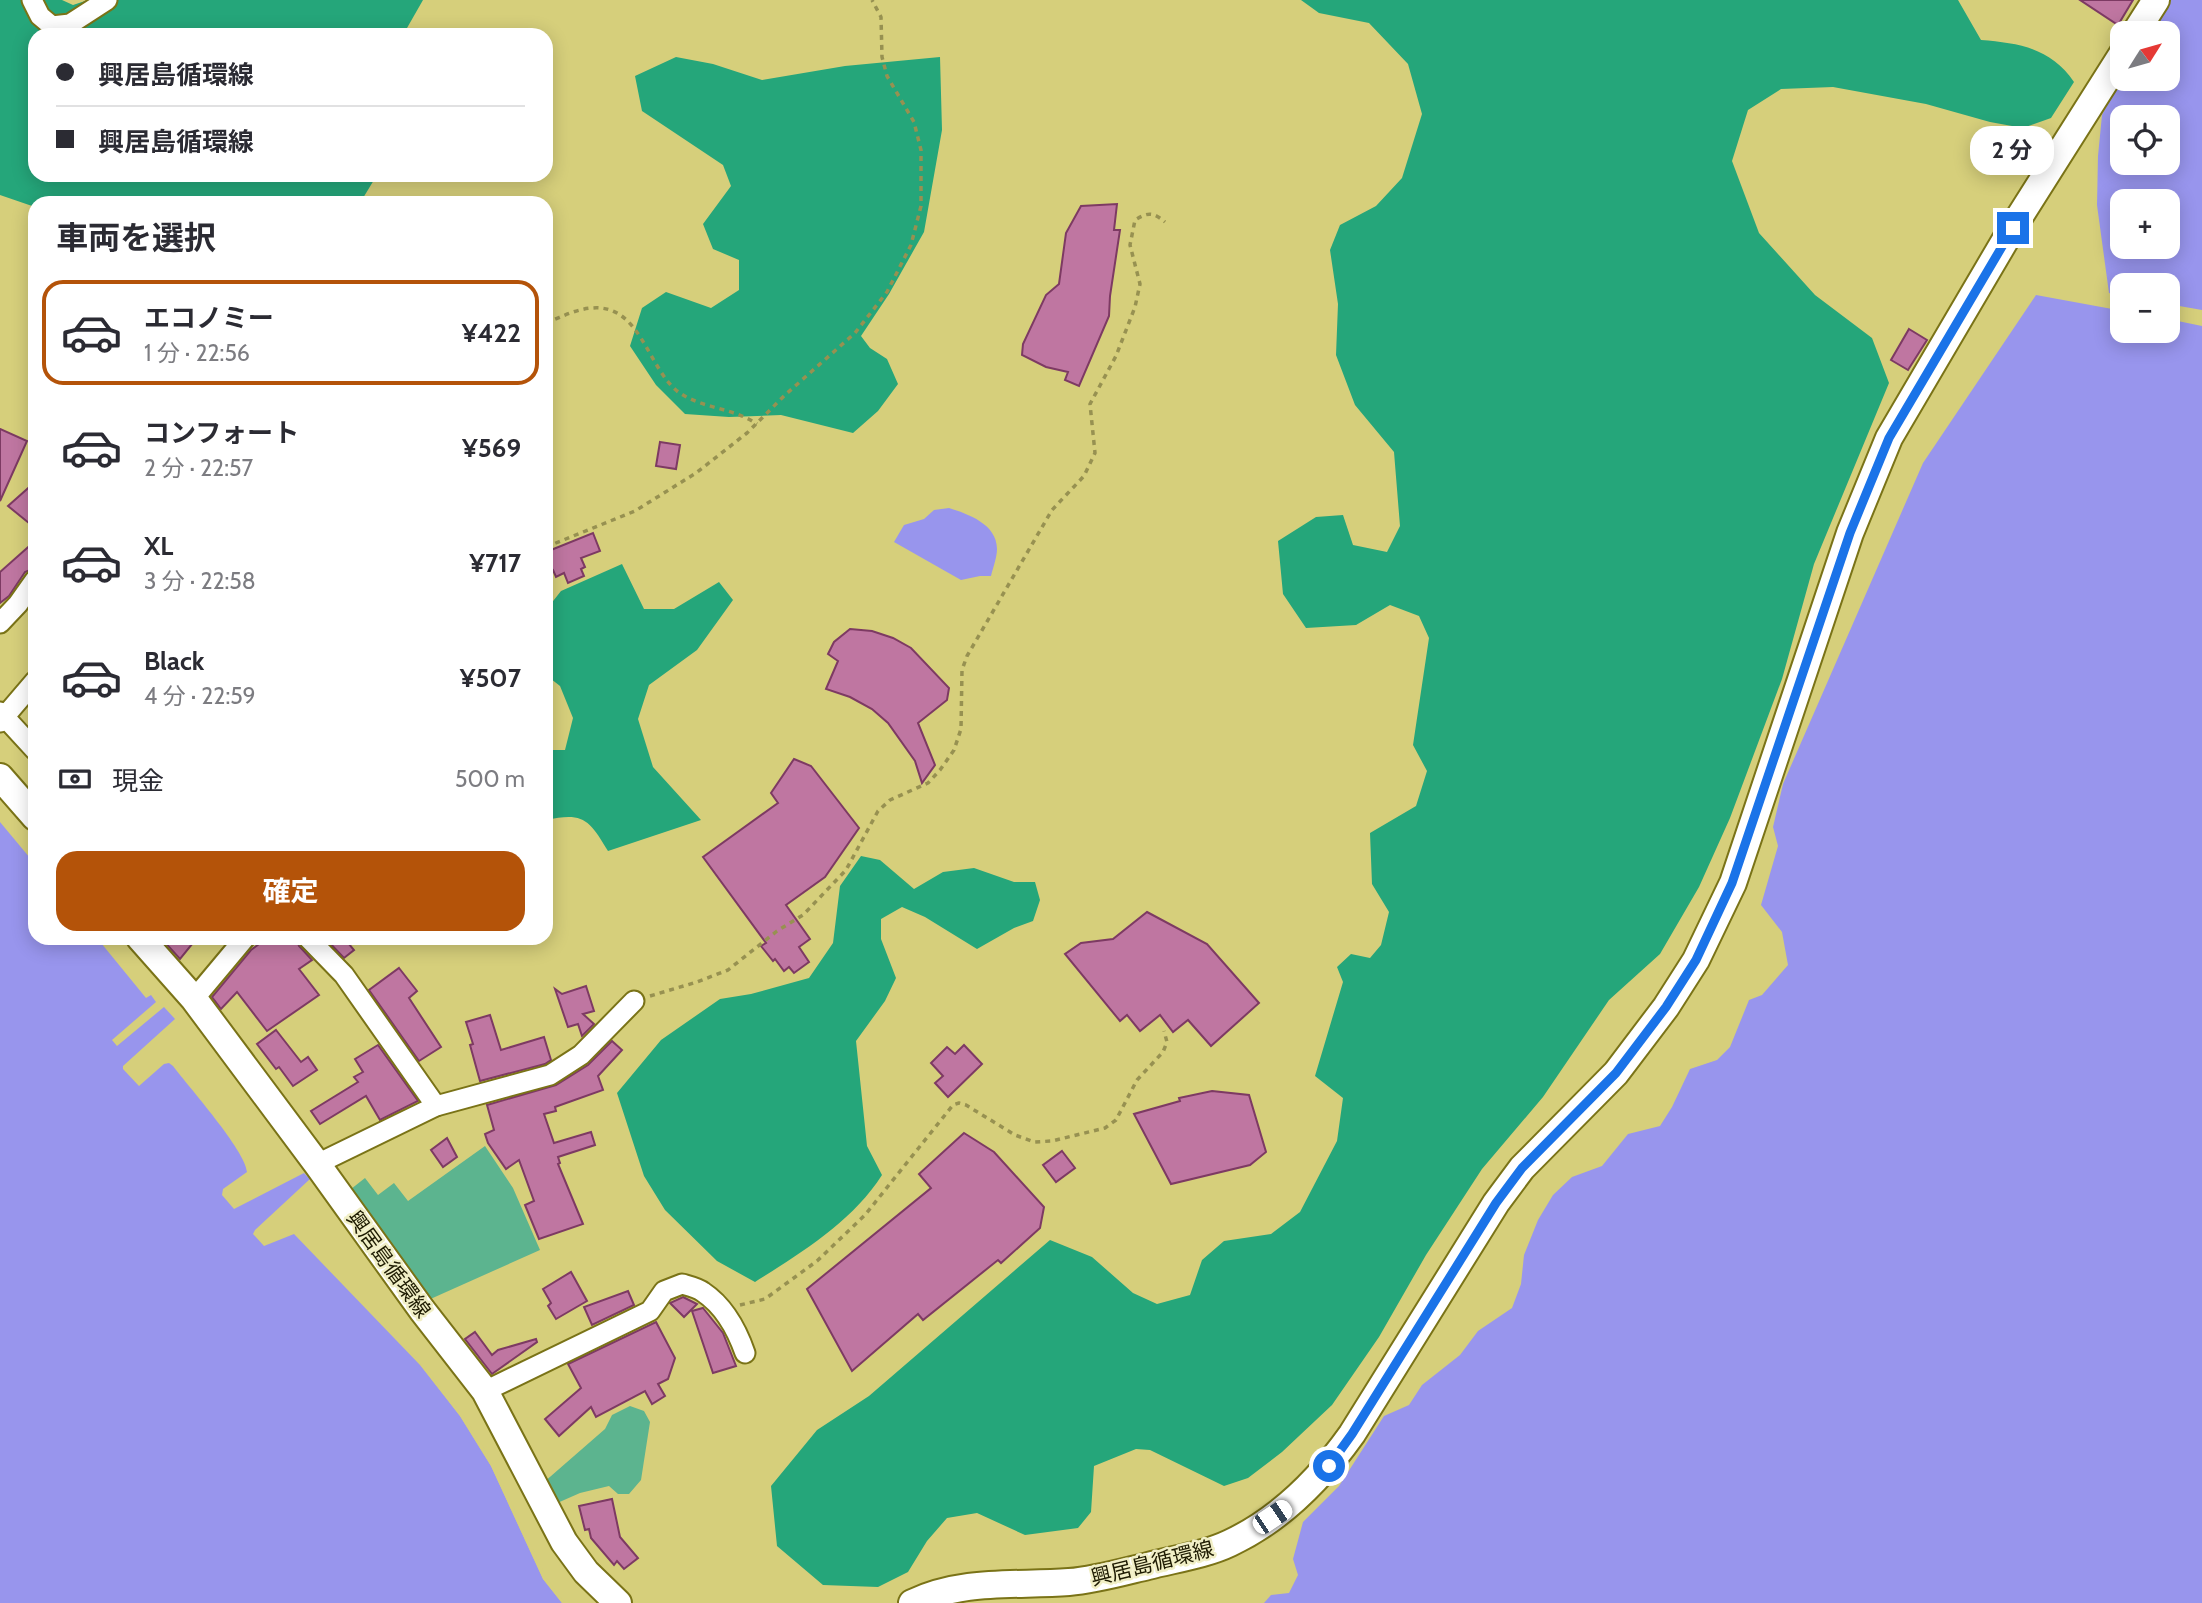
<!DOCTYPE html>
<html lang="ja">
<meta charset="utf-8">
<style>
:root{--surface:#fff;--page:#f2f2f3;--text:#2b2b33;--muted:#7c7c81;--line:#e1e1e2;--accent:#b45309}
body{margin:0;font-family:Cabin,"Noto Sans JP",sans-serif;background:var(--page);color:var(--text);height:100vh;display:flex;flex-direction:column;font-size:26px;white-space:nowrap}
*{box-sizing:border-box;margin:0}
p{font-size:23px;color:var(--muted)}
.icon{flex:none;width:38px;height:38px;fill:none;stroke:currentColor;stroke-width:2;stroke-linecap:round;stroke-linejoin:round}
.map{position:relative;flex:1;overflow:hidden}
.drawer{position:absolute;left:28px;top:196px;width:525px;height:749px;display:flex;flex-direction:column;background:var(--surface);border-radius:21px;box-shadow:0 4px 18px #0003}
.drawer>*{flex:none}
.banner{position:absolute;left:28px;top:28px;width:525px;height:154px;border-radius:21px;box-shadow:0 4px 18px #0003;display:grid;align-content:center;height:154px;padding:0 28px;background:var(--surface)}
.needle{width:46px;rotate:53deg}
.controls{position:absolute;left:2110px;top:21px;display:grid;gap:14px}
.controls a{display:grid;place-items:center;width:70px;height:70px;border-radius:14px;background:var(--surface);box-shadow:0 4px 18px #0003;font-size:35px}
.end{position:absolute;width:32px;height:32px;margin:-16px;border:9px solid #1a73e8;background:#fff;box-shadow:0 0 0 4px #fff}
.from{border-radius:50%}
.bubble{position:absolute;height:49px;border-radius:21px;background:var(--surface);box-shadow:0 4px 18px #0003;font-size:23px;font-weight:700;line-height:49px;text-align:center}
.car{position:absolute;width:21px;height:42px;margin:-21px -10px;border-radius:9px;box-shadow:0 0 5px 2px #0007;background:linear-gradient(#fff 24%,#345 0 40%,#fff 0 76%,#345 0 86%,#fff 0)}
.banner b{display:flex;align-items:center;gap:24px;height:66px;font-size:26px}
.banner b+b{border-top:2px solid var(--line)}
.banner i{width:18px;height:18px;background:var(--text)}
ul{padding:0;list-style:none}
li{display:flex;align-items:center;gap:21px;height:105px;margin:0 14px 10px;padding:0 14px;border:4px solid transparent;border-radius:21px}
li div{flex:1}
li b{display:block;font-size:26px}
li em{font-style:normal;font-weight:700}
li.on{border-color:var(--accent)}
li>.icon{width:63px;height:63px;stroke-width:1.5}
h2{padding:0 28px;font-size:32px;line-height:84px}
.pay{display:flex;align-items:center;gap:18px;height:77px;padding:0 28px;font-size:26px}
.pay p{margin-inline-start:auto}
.button{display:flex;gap:14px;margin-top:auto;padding:14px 28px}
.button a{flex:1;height:80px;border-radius:21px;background:var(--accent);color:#fff;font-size:28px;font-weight:700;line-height:80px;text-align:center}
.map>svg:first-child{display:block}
.green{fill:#5cb48f}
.forest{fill:#25a67a}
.water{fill:#9895ed;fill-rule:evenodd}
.pier{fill:#d6cf7b}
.building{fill:#bf76a1;stroke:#7d3a63;stroke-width:2}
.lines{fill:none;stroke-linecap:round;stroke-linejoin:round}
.street-casing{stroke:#7a7317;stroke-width:23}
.secondary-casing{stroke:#7a7317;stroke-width:30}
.path{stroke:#979151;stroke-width:3.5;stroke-dasharray:5 5;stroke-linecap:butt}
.street{stroke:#fff;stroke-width:19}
.secondary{stroke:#fff;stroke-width:26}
.route{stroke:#1a73e8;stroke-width:9}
.labels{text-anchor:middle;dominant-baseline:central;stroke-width:5;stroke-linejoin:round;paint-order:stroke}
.street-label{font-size:21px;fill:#1e1b02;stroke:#f1efc6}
</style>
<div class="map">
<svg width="2202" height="1603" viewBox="0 0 2202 1603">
<rect width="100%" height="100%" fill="#d6cf7b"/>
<g class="green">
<polygon points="485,1146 513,1188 540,1250 426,1301 346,1193 365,1178 378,1195 394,1183 408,1201"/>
<polygon points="630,1406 644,1411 650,1422 641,1480 629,1494 618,1494 609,1486 580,1493 555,1504 543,1483 605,1429 612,1415"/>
</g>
<g class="forest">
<polygon points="0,0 62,0 73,5 88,0 423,0 403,35 35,35 35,175 377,175 360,203 35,203 35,207 0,195"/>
<path d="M1301,0H1958L1981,40C2019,43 2051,48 2074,82L2051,118L2023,128L1990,122L1926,104L1833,87L1781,89L1748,110L1732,161L1759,233L1815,295L1872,338L1889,383L1814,564L1782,679L1730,818L1699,887L1660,954L1609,1000L1543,1097L1482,1169L1426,1255L1379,1337L1332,1405L1282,1452L1248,1478L1224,1486L1150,1450L1136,1449L1094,1466L1091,1512L1078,1528L1025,1535L977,1513L947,1518L927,1541L908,1572L878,1587L823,1585L777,1546L771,1486L817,1430L869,1396L1050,1240L1092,1257L1133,1293L1157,1304L1190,1295L1202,1260L1224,1241L1271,1234L1300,1212L1337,1141L1343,1098L1315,1076L1343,982L1337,967L1351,954L1370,958L1381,945L1389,912L1372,884L1370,833L1416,806L1427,771L1413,745L1429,638L1419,616L1390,605L1356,625L1306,628L1283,594L1278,541L1316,517L1343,515L1353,545L1387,552L1400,526L1394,452L1355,405L1336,355L1338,304L1330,250L1340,225L1376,206L1402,178L1422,114L1408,64L1369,23L1319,13Z"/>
<polygon points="676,57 713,64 762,80 845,66 940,57 942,130 924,232 889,294 861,336 870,348 887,359 898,384 878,411 853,433 781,415 729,417 685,414 656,385 630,346 642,308 666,292 711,308 739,290 739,260 713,249 703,224 731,186 723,165 642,111 635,76"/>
<path d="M622,564L644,609H674L719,582L733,600L697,650L649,685L638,719L653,767L701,820L608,851C589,819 583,812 546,820V750H565L573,718L560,686L546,675V610L561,591Z"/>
<path d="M861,856L880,860L914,889L943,872L974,868L1014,882H1035L1040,900L1033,921L1014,928L977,949L925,917L902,907L881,919V939L896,978L885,1001L856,1041L867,1146L882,1175C852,1222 801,1253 755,1282L717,1261L665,1210L644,1176L617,1093L661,1040L720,999L751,994L809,978L833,943L840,886Z"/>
</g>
<g class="water">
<path d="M2165,0H2202V310L2168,304V285H2123V296L2109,293L2097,205L2098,156L2102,115L2123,74V79H2168V33H2144ZM2123,117H2168V163H2123ZM2123,201H2168V247H2123Z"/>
<polygon points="2036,295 2123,311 2123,331 2168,331 2168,319 2202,326 2202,1603 1264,1603 1271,1595 1289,1593 1298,1575 1293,1559 1303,1522 1339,1486 1384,1416 1409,1405 1422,1385 1460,1355 1478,1331 1512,1308 1521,1284 1524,1255 1538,1220 1553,1195 1572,1177 1602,1166 1628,1134 1660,1126 1672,1107 1690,1069 1717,1060 1730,1047 1749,1000 1762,995 1788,965 1782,932 1761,905 1778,846 1773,827 1783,784 1923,463"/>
<path d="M949,508C968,514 997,524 997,549C997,557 993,568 991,576H980L961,580L894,542L904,525L924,519L934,510Z"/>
<path d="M0,822L35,864V938H97L146,998L151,995L156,1002L112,1040L117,1046L164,1007L175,1019L123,1066V1069L139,1086L164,1064L169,1063L173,1066C188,1086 246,1151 247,1172L223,1189L222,1195L234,1209L304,1173L310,1179L255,1230L253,1234L264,1246L294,1234L420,1365L460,1416L491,1466L543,1579L562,1603H0Z"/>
</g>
<polygon class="pier" points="405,1345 463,1414 494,1464 546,1577 565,1603 562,1603 543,1579 491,1466 460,1416"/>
<g class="building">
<polygon points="2080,0 2133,0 2118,25"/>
<polygon points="1117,204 1114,230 1120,230 1110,296 1109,316 1079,386 1065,380 1068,372 1046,367 1022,355 1023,344 1046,295 1059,284 1066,233 1081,206"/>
<polygon points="1909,329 1927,340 1908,370 1891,360"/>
<polygon points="0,429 27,441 0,501"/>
<polygon points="660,442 680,445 676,469 656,466"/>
<polygon points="35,482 35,528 8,506"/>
<polygon points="593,533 600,551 581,558 585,567 581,569 584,576 568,583 564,573 556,577 553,570 546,572 546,552"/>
<polygon points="35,541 35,568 25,572 9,596 0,603 0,572"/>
<polygon points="850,629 872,631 893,638 911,648 949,688 947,700 918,723 935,765 922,783 915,761 888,723 872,709 850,697 826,689 838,661 828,654 834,642"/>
<polygon points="794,759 811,766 859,828 825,877 786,905 810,939 799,947 809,962 794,973 789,967 784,971 775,959 773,961 761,946 766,943 703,857 778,803 771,793"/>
<polygon points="1147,912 1207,944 1259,1003 1211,1046 1188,1020 1173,1032 1160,1015 1140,1031 1127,1015 1120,1021 1065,954 1081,943 1113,939"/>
<polygon points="161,938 197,938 180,959"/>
<polygon points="267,938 296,938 299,946 312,960 299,969 319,995 267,1031 237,992 221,1009 212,997 251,950"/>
<polygon points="325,938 344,938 354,950 344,958"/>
<polygon points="399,968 417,991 409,998 441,1047 419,1061 369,990"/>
<polygon points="586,986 594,1011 583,1014 594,1024 582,1036 578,1024 568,1027 555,989 562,994"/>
<polygon points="490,1015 501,1050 544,1037 551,1060 545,1064 480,1081 470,1045 473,1044 466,1022"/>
<polygon points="276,1030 301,1062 308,1057 317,1070 293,1086 279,1067 276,1069 257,1044"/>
<polygon points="612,1041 622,1050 598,1076 603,1090 555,1107 556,1111 544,1114 554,1143 591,1132 595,1145 558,1157 560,1163 558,1164 583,1224 539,1239 525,1205 534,1201 519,1160 506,1169 488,1143 485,1134 494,1130 487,1105 556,1085 588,1065"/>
<polygon points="378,1045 418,1101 380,1120 366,1096 320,1124 311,1111 358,1082 354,1077 363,1072 355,1059"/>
<polygon points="964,1045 982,1064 948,1097 935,1083 943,1076 931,1063 947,1047 955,1054"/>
<polygon points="1212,1091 1249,1095 1266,1152 1250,1165 1171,1184 1134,1114 1180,1101 1179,1098"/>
<polygon points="964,1133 994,1152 1044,1207 1040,1228 1001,1263 998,1260 923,1320 918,1314 852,1371 807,1289 931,1188 919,1174"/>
<polygon points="447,1138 457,1157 443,1167 431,1150"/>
<polygon points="1062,1151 1075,1168 1056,1182 1043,1165"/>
<polygon points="571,1272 587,1301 556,1319 548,1306 551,1303 543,1289"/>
<polygon points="628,1291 634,1305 592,1325 584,1307"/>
<polygon points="683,1297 697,1304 684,1317 670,1303"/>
<polygon points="703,1308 723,1333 736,1366 713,1373 692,1311"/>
<polygon points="656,1322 675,1358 668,1379 658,1384 665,1396 652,1404 645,1391 596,1417 591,1407 559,1436 545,1419 581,1388 568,1364"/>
<polygon points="475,1332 492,1355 498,1350 536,1339 537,1342 492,1374 465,1339"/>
<polygon points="612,1499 620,1537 638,1558 624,1569 617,1561 614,1565 591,1538 589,1529 585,1530 579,1506"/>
</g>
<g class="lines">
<defs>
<g id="street">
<polyline points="32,0 40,16 52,26 70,24 107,0"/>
<polyline points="0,623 18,604 35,580"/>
<polyline points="0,712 35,750"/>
<polyline points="0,722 35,681"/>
<polyline points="308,938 344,975 436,1106"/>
<polyline points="194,999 245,938"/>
<polyline points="317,1164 436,1106 550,1075 581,1055 634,1001"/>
<path d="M485,1391L650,1311L664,1291L682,1284C689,1286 698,1288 703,1292C724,1306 737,1330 745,1353"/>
</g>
<g id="secondary">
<polyline points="2135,33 2156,0"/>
<polyline points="0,777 35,817"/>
<polyline points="140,938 194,999 317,1164 422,1310 485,1391 564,1542 586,1572 618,1603"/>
<path d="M912,1603C963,1579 1014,1586 1069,1582C1095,1580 1123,1572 1148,1566C1175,1559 1205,1555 1230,1543C1281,1519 1320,1479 1352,1434L1496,1203L1522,1168L1616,1073L1666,1007L1696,960L1733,883L1850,533L1889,438L2013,227L2123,53"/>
</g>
</defs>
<use href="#street" class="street-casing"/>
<use href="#secondary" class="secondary-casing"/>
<g class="path">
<path d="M546,323C561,317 576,309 592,308C640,304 647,366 677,391C701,409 732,407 757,424"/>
<polyline points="546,547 635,511 696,473 747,433 785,395 855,333 887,292 911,245 921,206 921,150 914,122 887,76 882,57 881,17 872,0"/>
<path d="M650,996L697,982L728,970L777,931L803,915L846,870L878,811L890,800L928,783L940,770L954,750L961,729L962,670L967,656L1052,510L1084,476L1095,453L1090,404L1116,356L1135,307L1140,284L1130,245L1135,220C1148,212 1153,212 1165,222"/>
<polyline points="740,1305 765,1299 817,1261 865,1215 953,1105 959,1103 966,1105 1015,1135 1034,1142 1052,1141 1105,1128 1116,1120 1137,1080 1163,1052 1167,1042 1164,1031"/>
</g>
<use href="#street" class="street"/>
<use href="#secondary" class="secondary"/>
</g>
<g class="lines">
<polyline class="route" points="1329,1466 1352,1434 1496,1203 1522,1168 1616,1073 1666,1007 1696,960 1732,883 1850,533 1889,438 2013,228"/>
</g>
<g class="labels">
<g class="street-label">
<text transform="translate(389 1264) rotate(54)">興居島循環線</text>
<text transform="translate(1152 1563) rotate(-14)">興居島循環線</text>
</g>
</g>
</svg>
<div class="controls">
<a><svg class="needle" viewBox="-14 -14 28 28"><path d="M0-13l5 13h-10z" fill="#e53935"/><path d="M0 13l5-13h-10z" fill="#7c7c81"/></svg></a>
<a><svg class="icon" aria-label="locate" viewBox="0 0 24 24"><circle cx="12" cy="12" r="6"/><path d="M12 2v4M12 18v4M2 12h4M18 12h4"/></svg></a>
<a>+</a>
<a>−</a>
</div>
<i class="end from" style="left:1329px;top:1466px"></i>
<i class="end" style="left:2013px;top:228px"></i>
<div class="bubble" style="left:1970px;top:126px;width:84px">2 分</div>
<i class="car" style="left:1272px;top:1517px;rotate:56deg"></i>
<div class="banner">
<b><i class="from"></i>興居島循環線</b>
<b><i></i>興居島循環線</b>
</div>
<section class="drawer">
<h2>車両を選択</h2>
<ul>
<li class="on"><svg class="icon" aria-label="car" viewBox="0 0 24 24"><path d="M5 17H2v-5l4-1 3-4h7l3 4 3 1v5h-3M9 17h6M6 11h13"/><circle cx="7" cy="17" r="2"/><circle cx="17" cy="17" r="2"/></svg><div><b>エコノミー</b><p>1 分 · 22:56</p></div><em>¥422</em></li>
<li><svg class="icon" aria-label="car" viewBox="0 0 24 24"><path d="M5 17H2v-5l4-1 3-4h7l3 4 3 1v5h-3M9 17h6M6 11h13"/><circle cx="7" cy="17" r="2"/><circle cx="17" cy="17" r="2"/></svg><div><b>コンフォート</b><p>2 分 · 22:57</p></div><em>¥569</em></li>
<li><svg class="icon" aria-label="car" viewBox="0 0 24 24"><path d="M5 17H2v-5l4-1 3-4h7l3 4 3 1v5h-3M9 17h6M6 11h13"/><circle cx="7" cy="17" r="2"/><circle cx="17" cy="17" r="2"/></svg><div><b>XL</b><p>3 分 · 22:58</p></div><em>¥717</em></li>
<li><svg class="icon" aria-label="car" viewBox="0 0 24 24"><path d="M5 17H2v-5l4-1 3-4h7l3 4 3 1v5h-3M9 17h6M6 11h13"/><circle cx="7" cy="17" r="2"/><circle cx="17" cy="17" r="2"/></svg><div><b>Black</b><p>4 分 · 22:59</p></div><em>¥507</em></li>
</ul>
<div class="pay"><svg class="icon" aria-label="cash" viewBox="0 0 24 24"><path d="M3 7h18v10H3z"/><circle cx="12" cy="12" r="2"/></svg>現金<p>500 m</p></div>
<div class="button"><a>確定</a></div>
</section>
</div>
